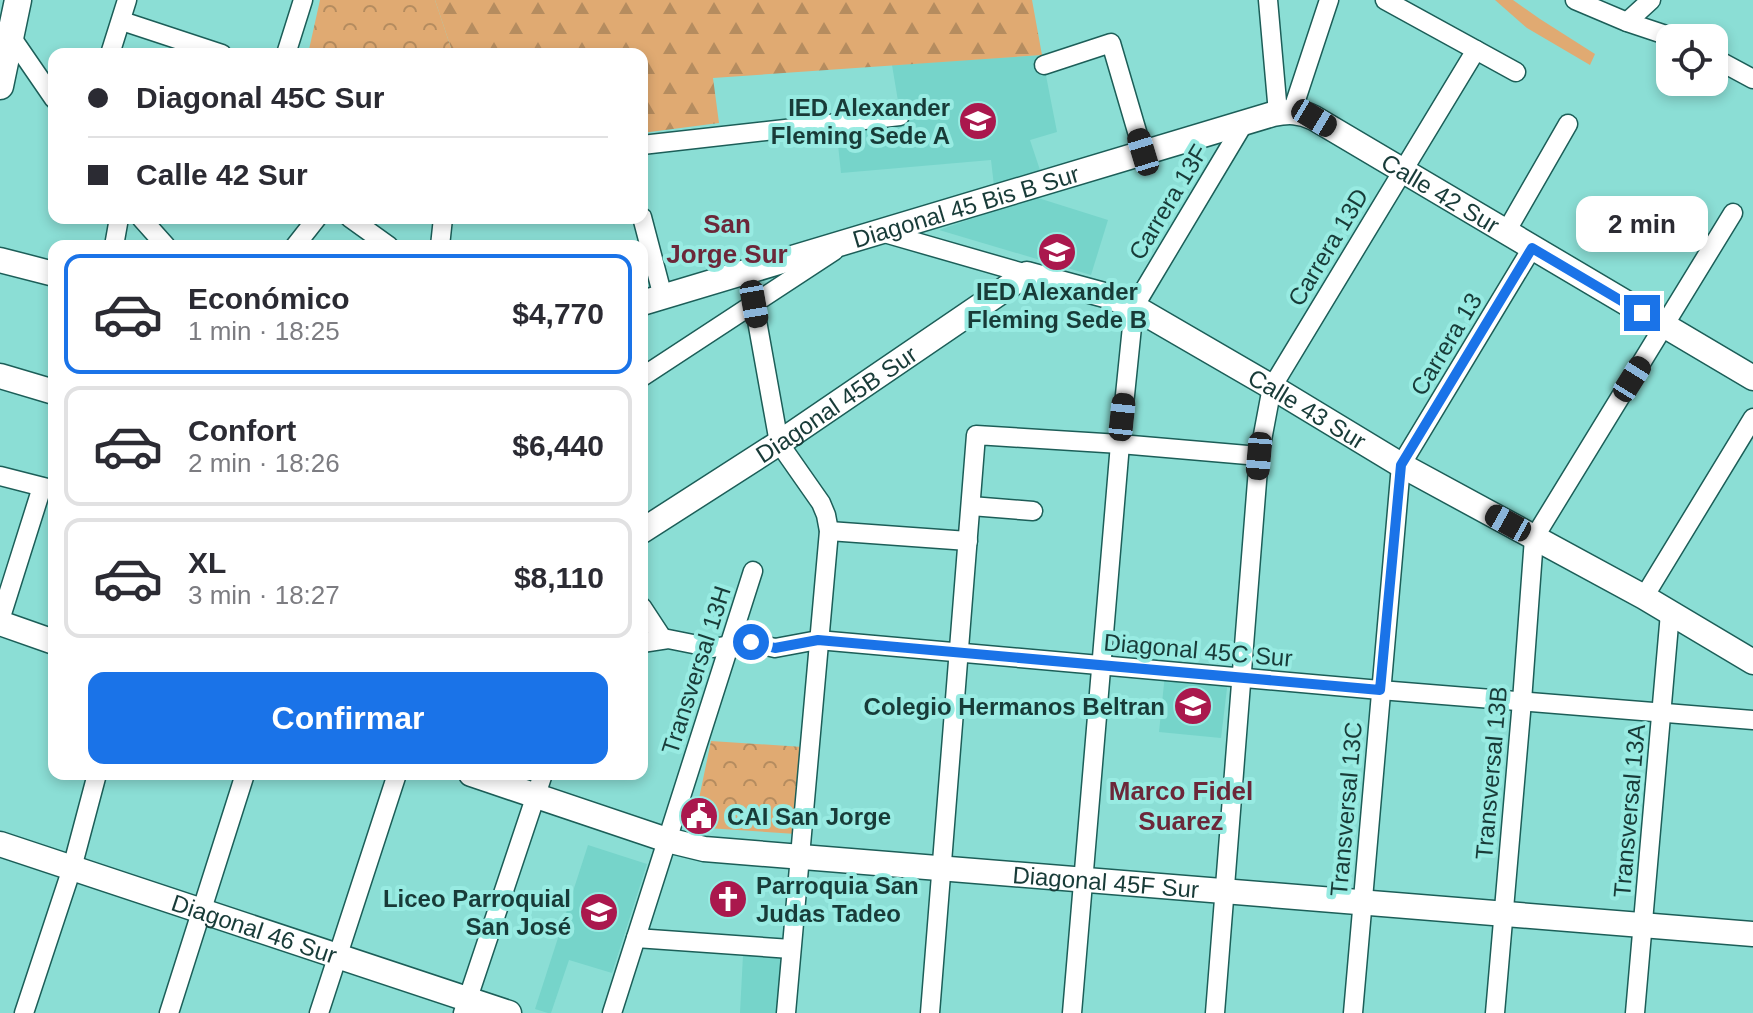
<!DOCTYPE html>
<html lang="es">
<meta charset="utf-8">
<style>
:root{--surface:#fff;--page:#f7f7f7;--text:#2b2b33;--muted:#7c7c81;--line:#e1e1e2;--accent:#1a73e8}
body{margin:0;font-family:Arial,sans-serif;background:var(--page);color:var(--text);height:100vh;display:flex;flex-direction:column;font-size:30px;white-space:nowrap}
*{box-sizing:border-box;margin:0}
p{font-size:26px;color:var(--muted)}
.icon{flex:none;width:44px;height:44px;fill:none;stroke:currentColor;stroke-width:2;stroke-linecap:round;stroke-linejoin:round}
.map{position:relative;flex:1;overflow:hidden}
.panel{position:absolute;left:48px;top:240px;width:600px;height:540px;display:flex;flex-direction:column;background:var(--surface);border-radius:16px;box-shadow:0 4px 12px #0003}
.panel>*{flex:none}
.top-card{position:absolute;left:48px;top:48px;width:600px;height:176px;border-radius:16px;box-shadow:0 4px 12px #0003;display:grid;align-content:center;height:176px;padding:0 40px;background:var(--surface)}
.controls{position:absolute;left:1656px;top:24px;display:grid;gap:16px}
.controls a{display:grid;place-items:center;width:72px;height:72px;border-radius:16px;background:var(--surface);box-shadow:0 4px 12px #0003;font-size:40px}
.end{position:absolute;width:36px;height:36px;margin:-18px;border:10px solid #1a73e8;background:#fff;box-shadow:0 0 0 4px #fff}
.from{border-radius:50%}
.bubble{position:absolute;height:56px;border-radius:16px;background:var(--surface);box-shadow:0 4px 12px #0003;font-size:26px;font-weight:600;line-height:56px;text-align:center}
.car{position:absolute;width:24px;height:48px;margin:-24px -12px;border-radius:10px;box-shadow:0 0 6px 2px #0007;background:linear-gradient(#222 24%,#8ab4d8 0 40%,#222 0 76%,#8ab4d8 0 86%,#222 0)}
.top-card b{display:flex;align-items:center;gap:28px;height:76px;font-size:30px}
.top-card b+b{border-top:2px solid var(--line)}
.top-card i{width:20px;height:20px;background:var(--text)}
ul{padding:14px 0 0;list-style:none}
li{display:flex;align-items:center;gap:24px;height:120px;margin:0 16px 12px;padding:0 24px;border:4px solid var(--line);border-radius:16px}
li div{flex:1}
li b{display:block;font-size:30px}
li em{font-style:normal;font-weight:600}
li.active{border-color:var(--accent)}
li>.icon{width:72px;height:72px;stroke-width:1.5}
.cta{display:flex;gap:16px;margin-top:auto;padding:16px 40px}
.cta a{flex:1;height:92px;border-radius:16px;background:var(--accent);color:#fff;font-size:32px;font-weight:600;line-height:92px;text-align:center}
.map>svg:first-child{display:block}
.built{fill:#76d4ca}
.green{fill:#e0aa72}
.forest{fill:url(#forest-firs)}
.park{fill:url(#park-crowns)}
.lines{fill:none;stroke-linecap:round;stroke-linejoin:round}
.street-casing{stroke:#1c5e58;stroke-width:21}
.secondary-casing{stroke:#1c5e58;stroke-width:27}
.primary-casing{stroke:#1c5e58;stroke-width:29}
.street{stroke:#fff;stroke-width:18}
.secondary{stroke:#fff;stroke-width:24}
.primary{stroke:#fff;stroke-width:26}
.route{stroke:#1a73e8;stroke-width:10}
.labels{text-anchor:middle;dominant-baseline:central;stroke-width:8;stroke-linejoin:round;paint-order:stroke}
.poi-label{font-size:24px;font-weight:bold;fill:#183b38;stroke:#98ebe2;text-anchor:end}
.street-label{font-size:24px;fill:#183b38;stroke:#98ebe2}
.neighbourhood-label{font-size:26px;font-weight:bold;fill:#6c2739;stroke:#98ebe2}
</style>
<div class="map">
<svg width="1753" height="1013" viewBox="0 0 1753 1013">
<defs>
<pattern id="forest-firs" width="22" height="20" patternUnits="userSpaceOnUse" patternTransform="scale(2)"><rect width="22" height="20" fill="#e0aa72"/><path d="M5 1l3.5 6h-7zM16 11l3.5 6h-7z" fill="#b58c5f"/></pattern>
<pattern id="park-crowns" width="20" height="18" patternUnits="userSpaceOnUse" patternTransform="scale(2)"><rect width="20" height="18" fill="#e0aa72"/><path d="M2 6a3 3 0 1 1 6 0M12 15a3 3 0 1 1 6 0" fill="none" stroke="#b58c5f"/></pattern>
</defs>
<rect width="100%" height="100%" fill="#8bded5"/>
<g class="built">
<polygon points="1042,55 1057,132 1030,140 1042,176 994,186 991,160 841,173 837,135 902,125 892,65"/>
<polygon points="1035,197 1108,220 1091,275 939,230"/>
<polygon points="1165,674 1228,680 1221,738 1159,732"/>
<polygon points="588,845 647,864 612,973 569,960 551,1013 548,1013 535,1009"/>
<polygon points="743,955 782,958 777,1013 740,1013"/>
</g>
<polygon class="green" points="1495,0 1513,0 1540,19 1595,54 1590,65 1527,28"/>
<polygon class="forest" points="435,0 1032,0 1042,55 713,78 719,123 642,133 642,54 453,54"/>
<g class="park">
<polygon points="320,0 435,0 453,54 308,54"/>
<polygon points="711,741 803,747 796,834 707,828 708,809 697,808"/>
</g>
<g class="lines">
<defs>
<g id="street">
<polyline points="1268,0 1278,113"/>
<polyline points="1385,0 1516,72"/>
<polyline points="1575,0 1627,22 1675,38"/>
<polyline points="122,21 222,54"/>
<polyline points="1627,22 1651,0"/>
<polyline points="10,35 54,99"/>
<polyline points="110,54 127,0"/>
<polyline points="286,54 303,0"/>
<polyline points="1714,58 1753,79"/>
<polyline points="1044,65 1111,43 1143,152"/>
<polyline points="1292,112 1329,0"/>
<polyline points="642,145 900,116"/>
<polyline points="642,217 663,297"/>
<polyline points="141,218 166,246"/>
<polyline points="350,218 389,246"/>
<polyline points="881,232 1027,274"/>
<polyline points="1506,232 1568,124"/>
<polyline points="114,246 119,218"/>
<polyline points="295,246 317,218"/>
<polyline points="440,246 443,218"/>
<polyline points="754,304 779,443 821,503 826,515 829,531 786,1013"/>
<polyline points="642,377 834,251"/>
<polyline points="0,476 51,489"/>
<polyline points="971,506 1033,511"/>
<polyline points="829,531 968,541"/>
<polyline points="1644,597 1753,418"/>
<polyline points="642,607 663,639"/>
<polyline points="0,620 42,487"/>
<polyline points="642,643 668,639 713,648 730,645 744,641 775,648 818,640 1380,690 1753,720"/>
<polyline points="636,938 791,949"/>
<polyline points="24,1013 72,868 97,774"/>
<polyline points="169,1013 245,774"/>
<polyline points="319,1013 397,774"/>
<polyline points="463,1013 543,774"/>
<polyline points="612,1013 753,571"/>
<polyline points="930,1013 976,435 1120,444 1259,456"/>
<polyline points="1072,1013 1120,444 1134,307 1244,123"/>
<polyline points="1215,1013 1259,456 1272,387 1476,50"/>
<polyline points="1353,1013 1401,465 1532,248"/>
<polyline points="1495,1013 1522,701 1534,538 1733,213"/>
<polyline points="1635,1013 1670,613"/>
</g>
<g id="secondary">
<polyline points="0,260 54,274"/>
<path id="s1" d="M642,303L1273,114C1288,111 1300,111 1314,118L1753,378"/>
<polyline points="0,376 54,392"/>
<path id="s2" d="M642,531L779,443L1027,274L1108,296L1134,307L1272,387L1401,465L1644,597L1753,662"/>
<polyline points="0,623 54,642"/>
<path id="s3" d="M471,774L667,840L704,849L1753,934"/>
<path id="s4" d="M0,844L509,1013"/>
</g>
<polyline id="primary" points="0,86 18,0"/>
</defs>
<use href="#street" class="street-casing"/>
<use href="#secondary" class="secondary-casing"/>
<use href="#primary" class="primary-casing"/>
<use href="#street" class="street"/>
<use href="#secondary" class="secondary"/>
<use href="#primary" class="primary"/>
</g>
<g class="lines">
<polyline class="route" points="751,642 775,648 818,640 1380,690 1401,465 1532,248 1642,313"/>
</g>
<defs>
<symbol id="school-disc" viewBox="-11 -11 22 22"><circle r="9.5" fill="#aa184d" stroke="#98ebe2"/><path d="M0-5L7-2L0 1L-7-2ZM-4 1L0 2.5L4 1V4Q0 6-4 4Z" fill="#fff"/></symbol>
<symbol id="civic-disc" viewBox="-11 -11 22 22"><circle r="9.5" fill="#aa184d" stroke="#98ebe2"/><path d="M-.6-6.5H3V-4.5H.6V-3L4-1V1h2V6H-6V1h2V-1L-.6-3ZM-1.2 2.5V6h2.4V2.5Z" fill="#fff"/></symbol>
<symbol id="church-disc" viewBox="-11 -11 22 22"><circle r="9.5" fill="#aa184d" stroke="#98ebe2"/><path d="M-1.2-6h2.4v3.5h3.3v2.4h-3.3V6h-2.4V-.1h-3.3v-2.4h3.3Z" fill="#fff"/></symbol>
</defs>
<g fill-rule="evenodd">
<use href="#school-disc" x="956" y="99" width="44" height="44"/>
<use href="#school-disc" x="1035" y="230" width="44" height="44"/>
<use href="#school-disc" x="1171" y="684" width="44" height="44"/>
<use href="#civic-disc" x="677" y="794" width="44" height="44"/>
<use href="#church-disc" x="706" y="877" width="44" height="44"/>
<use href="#school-disc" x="577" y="890" width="44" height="44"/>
</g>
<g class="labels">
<g class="poi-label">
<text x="950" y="107">IED Alexander<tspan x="950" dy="28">Fleming Sede A</tspan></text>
<text x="1057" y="291" text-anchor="middle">IED Alexander<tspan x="1057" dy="28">Fleming Sede B</tspan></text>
<text x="1165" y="706">Colegio Hermanos Beltran</text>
<text x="727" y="816" text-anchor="start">CAI San Jorge</text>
<text x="756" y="885" text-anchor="start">Parroquia San<tspan x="756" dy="28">Judas Tadeo</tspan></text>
<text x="571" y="898">Liceo Parroquial<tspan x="571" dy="28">San José</tspan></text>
</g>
<g class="street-label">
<text stroke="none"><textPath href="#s1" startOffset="848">Calle 42 Sur</textPath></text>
<text transform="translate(1168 202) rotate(-59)">Carrera 13F</text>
<text stroke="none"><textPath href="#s1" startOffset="338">Diagonal 45 Bis B Sur</textPath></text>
<text transform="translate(1328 247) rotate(-59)">Carrera 13D</text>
<text transform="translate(1446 344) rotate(-59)">Carrera 13</text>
<text stroke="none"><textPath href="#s2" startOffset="232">Diagonal 45B Sur</textPath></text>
<text stroke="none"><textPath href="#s2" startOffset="776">Calle 43 Sur</textPath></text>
<text transform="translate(1198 650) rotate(5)">Diagonal 45C Sur</text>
<text transform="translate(696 670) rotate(-72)">Transversal 13H</text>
<text transform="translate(1491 773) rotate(-85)">Transversal 13B</text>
<text transform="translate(1346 809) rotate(-85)">Transversal 13C</text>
<text transform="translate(1629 811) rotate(-85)">Transversal 13A</text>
<text stroke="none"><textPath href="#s3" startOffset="648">Diagonal 45F Sur</textPath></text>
<text stroke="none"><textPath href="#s4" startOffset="268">Diagonal 46 Sur</textPath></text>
</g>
<g class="neighbourhood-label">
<text x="727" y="224">San<tspan x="727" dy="30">Jorge Sur</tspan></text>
<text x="1181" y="791">Marco Fidel<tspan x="1181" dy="30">Suarez</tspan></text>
</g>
</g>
</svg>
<div class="controls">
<a><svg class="icon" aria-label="locate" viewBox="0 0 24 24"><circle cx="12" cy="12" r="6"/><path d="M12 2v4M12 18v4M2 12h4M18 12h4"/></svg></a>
</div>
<i class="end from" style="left:751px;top:642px"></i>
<i class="end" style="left:1642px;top:313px"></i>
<div class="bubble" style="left:1576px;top:196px;width:132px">2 min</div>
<i class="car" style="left:1314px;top:118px;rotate:121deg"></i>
<i class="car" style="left:1143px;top:152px;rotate:343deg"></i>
<i class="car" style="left:754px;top:304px;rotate:170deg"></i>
<i class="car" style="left:1632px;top:379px;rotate:32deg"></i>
<i class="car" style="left:1122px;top:417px;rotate:6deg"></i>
<i class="car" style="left:1259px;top:456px;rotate:185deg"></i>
<i class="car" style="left:1508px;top:523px;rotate:299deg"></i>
<div class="top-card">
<b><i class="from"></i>Diagonal 45C Sur</b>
<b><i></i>Calle 42 Sur</b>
</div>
<section class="panel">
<ul>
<li class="active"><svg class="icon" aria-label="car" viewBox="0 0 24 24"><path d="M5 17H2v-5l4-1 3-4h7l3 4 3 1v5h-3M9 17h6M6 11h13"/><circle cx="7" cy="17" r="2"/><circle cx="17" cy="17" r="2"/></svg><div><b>Económico</b><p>1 min · 18:25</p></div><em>$4,770</em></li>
<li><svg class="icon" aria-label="car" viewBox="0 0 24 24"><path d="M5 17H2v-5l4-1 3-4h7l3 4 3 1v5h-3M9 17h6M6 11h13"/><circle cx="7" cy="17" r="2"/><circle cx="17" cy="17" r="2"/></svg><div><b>Confort</b><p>2 min · 18:26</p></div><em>$6,440</em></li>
<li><svg class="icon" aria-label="car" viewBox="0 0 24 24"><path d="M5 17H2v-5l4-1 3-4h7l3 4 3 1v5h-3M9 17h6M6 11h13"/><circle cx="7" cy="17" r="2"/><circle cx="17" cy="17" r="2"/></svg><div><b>XL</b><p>3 min · 18:27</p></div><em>$8,110</em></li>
</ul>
<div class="cta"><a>Confirmar</a></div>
</section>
</div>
